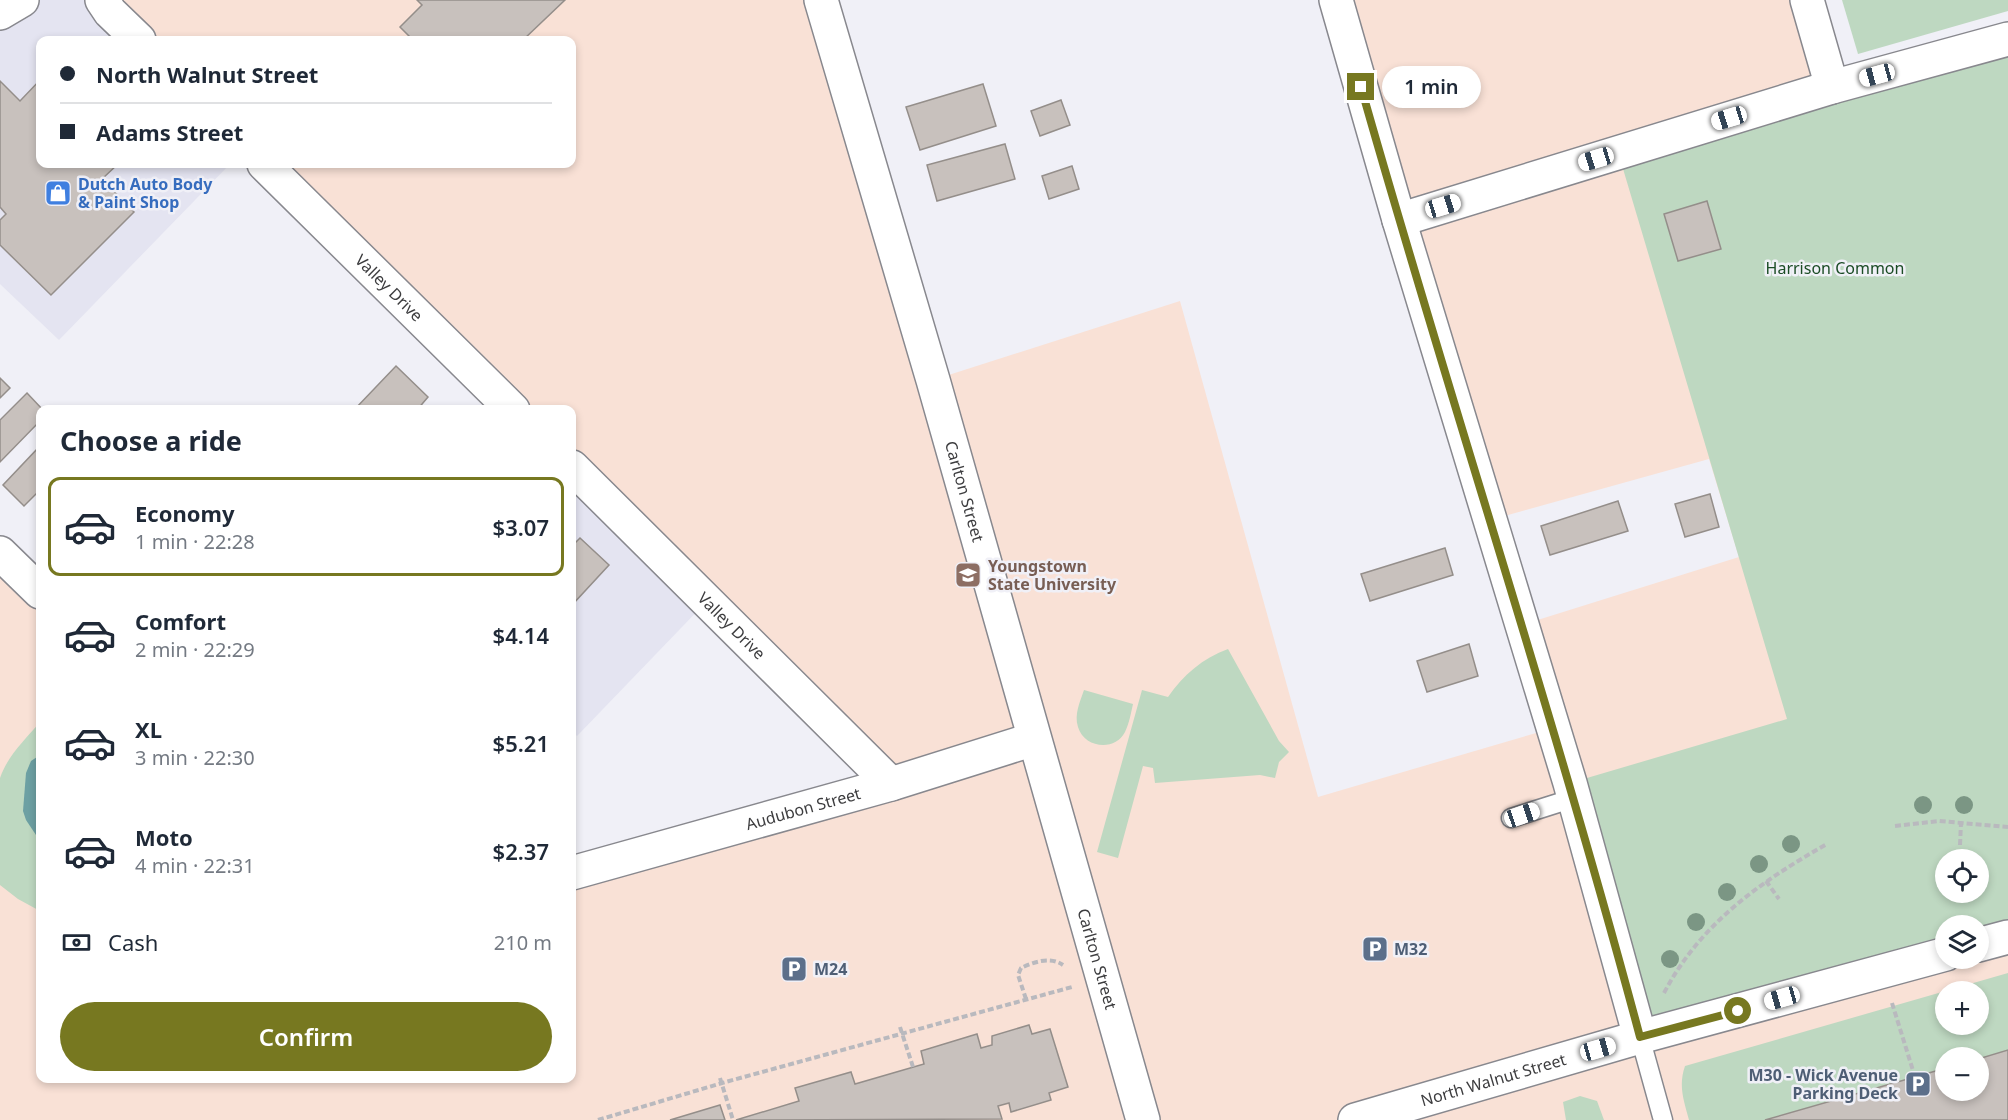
<!DOCTYPE html>
<meta charset="utf-8">
<style>
:root{--surface:#fff;--page:#f6f6f7;--text:#1f2937;--muted:#747a83;--line:#e0e1e3;--accent:#777820}
body{margin:0;font-family:"Noto Sans",sans-serif;background:var(--page);color:var(--text);height:100vh;display:flex;flex-direction:column;font-size:22px;white-space:nowrap}
*{box-sizing:border-box;margin:0}
p{font-size:20px;color:var(--muted)}
.icon{flex:none;width:33px;height:33px;fill:none;stroke:currentColor;stroke-width:2;stroke-linecap:round;stroke-linejoin:round}
.map{position:relative;flex:1;overflow:hidden}
.drawer{position:absolute;left:36px;top:405px;width:540px;height:678px;display:flex;flex-direction:column;background:var(--surface);border-radius:12px;box-shadow:0 3px 9px #0003}
.drawer>*{flex:none}
.guide{position:absolute;left:36px;top:36px;width:540px;height:132px;border-radius:12px;box-shadow:0 3px 9px #0003;display:grid;align-content:center;height:132px;padding:0 24px;background:var(--surface)}
.tools{position:absolute;left:1935px;top:849px;display:grid;gap:12px}
.tools a{display:grid;place-items:center;width:54px;height:54px;border-radius:50%;background:var(--surface);box-shadow:0 3px 9px #0003;font-size:30px}
.end{position:absolute;width:27px;height:27px;margin:-14px;border:8px solid #777820;background:#fff;box-shadow:0 0 0 3px #fff}
.from{border-radius:50%}
.bubble{position:absolute;height:42px;border-radius:21px;background:var(--surface);box-shadow:0 3px 9px #0003;font-size:20px;font-weight:600;line-height:42px;text-align:center}
.car{position:absolute;width:18px;height:36px;margin:-18px -9px;border-radius:8px;box-shadow:0 0 4px 2px #0007;background:linear-gradient(#fff 24%,#345 0 40%,#fff 0 76%,#345 0 86%,#fff 0)}
.guide b{display:flex;align-items:center;gap:21px;height:57px;font-size:22px}
.guide b+b{border-top:2px solid var(--line)}
.guide i{width:15px;height:15px;background:var(--text)}
ul{padding:0;list-style:none}
li{display:flex;align-items:center;gap:18px;height:99px;margin:0 12px 9px;padding:0 12px;border:3px solid transparent;border-radius:12px}
li div{flex:1}
li b{display:block;font-size:22px}
li em{font-style:normal;font-weight:600}
li.current{border-color:var(--accent)}
li>.icon{width:54px;height:54px;stroke-width:1.5}
h2{padding:0 24px;font-size:27px;line-height:72px}
.pay{display:flex;align-items:center;gap:15px;height:66px;padding:0 24px;font-size:22px}
.pay p{margin-inline-start:auto}
.cta{display:flex;gap:12px;margin-top:auto;padding:12px 24px}
.cta a{flex:1;height:69px;border-radius:36px;background:var(--accent);color:#fff;font-size:24px;font-weight:600;line-height:69px;text-align:center}
.map>svg:first-child{display:block}
.built{fill:#e4e4f1}
.industrial{fill:#f9e1d6;fill-rule:evenodd}
.green{fill:#bed8c1;fill-rule:evenodd}
.water{fill:#6da0a3}
.building{fill:#c8c1bd;stroke:#948e8a;stroke-width:1.5}
.lines{fill:none;stroke-linecap:round;stroke-linejoin:round}
.service-casing{stroke:#88888e;stroke-width:21}
.minor-casing{stroke:#88888e;stroke-width:36}
.tertiary-casing{stroke:#88888e;stroke-width:36}
.path{stroke:#b9b9be;stroke-width:4;stroke-dasharray:6 3;stroke-linecap:butt}
.service{stroke:#fff;stroke-width:18}
.minor{stroke:#fff;stroke-width:33}
.tertiary{stroke:#fff;stroke-width:33}
.tree{fill:#7b9684}
.route{stroke:#777820;stroke-width:8}
.labels{text-anchor:middle;dominant-baseline:central;stroke-width:5;stroke-linejoin:round;paint-order:stroke}
.shop-label{font-size:16px;font-weight:bold;fill:#366cbe;stroke:#f0f0f7;text-anchor:start}
.park-label{font-size:16px;fill:#1b4c25;stroke:#f0f0f7}
.street-label{font-size:16px;fill:#3d3d3f;stroke:#f0f0f7}
.education-label{font-size:16px;font-weight:bold;fill:#785e54;stroke:#f0f0f7;text-anchor:start}
.service-label{font-size:16px;font-weight:bold;fill:#4e5e75;stroke:#f0f0f7;text-anchor:start}
</style>
<div class="map">
<svg width="2008" height="1120" viewBox="0 0 2008 1120">
<rect width="100%" height="100%" fill="#f0f0f7"/>
<g class="built">
<polygon points="0,0 102,0 139,40 40,40 40,164 230,164 59,340 0,284"/>
<polygon points="572,467 707,601 577,736 572,731"/>
</g>
<path class="industrial" d="M102,0H826L933,380L1180,301L1318,797L1553,728L1522,625L1739,557L1709,459L1490,520L1338,0H1807L1831,87L2008,39V1120H0V553L40,592V1078H572V873L890,784L572,467V410L513,409L264,164H572V40H139ZM1946,860H1978V892H1946ZM1946,926H1978V958H1946ZM1946,992H1978V1024H1946ZM1946,1058H1978V1090H1946Z"/>
<g class="green">
<polygon points="1842,0 2008,0 2008,11 1858,54"/>
<path d="M2008,39V937L1979,945L1978,926H1946L1945,954L1640,1037L1570,783L1787,719L1618,152ZM1946,860H1978V892H1946Z"/>
<path d="M1228,649L1279,741L1289,752L1279,762L1275,778L1260,775L1155,783L1153,768L1143,766L1118,858L1097,852L1142,690L1168,697C1183,675 1203,658 1228,649Z"/>
<path d="M1084,690L1133,704C1131,713 1129,724 1125,732C1115,752 1084,748 1078,727C1074,714 1080,702 1084,690Z"/>
<path d="M40,722V911L18,899L0,885V778C8,755 25,740 40,722Z"/>
<path d="M2008,973V1050L1979,1059L1946,1058L1945,1068L1765,1120H1689C1684,1101 1678,1086 1685,1066ZM1946,992H1978V1024H1946Z"/>
<polygon points="1580,1096 1597,1101 1604,1120 1566,1120 1563,1102"/>
</g>
<polygon class="water" points="40,755 40,841 26,820 23,811 26,773 31,761"/>
<g class="building">
<polygon points="417,0 565,0 523,40 413,40 400,27 422,5"/>
<polygon points="40,80 40,164 118,164 102,179 134,212 51,295 0,245 0,220 6,214 0,207 0,81 20,101"/>
<polygon points="983,84 996,126 920,150 906,107"/>
<polygon points="1061,100 1070,125 1040,136 1031,111"/>
<polygon points="1005,144 1015,179 937,201 927,165"/>
<polygon points="1072,166 1079,189 1049,199 1042,176"/>
<polygon points="1707,201 1721,249 1678,261 1664,214"/>
<polygon points="396,366 428,397 417,410 354,410"/>
<polygon points="0,378 10,388 0,398"/>
<polygon points="27,393 43,410 40,410 40,421 0,462 0,420"/>
<polygon points="40,446 40,490 24,506 3,485"/>
<polygon points="1710,494 1719,527 1685,537 1675,504"/>
<polygon points="1618,501 1628,531 1550,555 1541,526"/>
<polygon points="580,538 609,565 572,605 572,546"/>
<polygon points="1445,548 1453,575 1370,601 1361,574"/>
<polygon points="1469,644 1478,676 1427,692 1417,661"/>
<polygon points="1029,1025 1032,1034 1050,1029 1068,1087 1049,1093 1051,1100 1011,1112 1009,1103 998,1106 1002,1119 736,1120 799,1101 795,1088 851,1072 855,1084 924,1064 921,1051 977,1034 981,1048 992,1045 992,1036"/>
<polygon points="2008,1050 2008,1120 1765,1120 1946,1068 1946,1090 1978,1090 1978,1059"/>
<polygon points="720,1105 725,1120 670,1120"/>
</g>
<g class="lines">
<defs>
<g id="service">
<polyline points="1511,818 1574,798"/>
<polyline points="1640,1037 1663,1120"/>
</g>
<g id="minor">
<polyline points="102,0 110,12 139,40"/>
<path id="s1" d="M821,0L933,380L1143,1120"/>
<polyline points="1336,0 1399,220 1570,783 1640,1037"/>
<polyline points="1807,0 1832,87"/>
<path id="s2" d="M264,164L513,410"/>
<polyline points="1399,220 1832,87 2008,39"/>
<path id="s3" d="M572,467L891,784"/>
<polyline points="0,553 40,592"/>
<path id="s4" d="M572,873L891,784L1034,739"/>
<polyline points="1978,945 2008,937"/>
<path id="s5" d="M1355,1120L1640,1037L1946,954"/>
</g>
<polyline id="tertiary" points="0,13 22,0"/>
</defs>
<use href="#service" class="service-casing"/>
<use href="#minor" class="minor-casing"/>
<use href="#tertiary" class="tertiary-casing"/>
<g class="path">
<polyline points="1895,826 1939,821 2008,827"/>
<polyline points="1960,845 1961,823"/>
<polyline points="1766,881 1779,899"/>
<path d="M1664,993C1701,923 1760,882 1827,844"/>
<path d="M1026,999L1018,975L1021,968C1034,962 1050,956 1063,965"/>
<polyline points="1892,1003 1915,1077"/>
<polyline points="900,1027 913,1067"/>
<polyline points="720,1078 733,1120"/>
<polyline points="598,1120 722,1083 1072,987"/>
</g>
<use href="#service" class="service"/>
<use href="#minor" class="minor"/>
<use href="#tertiary" class="tertiary"/>
</g>
<g class="tree">
<circle cx="1923" cy="805" r="9"/>
<circle cx="1964" cy="805" r="9"/>
<circle cx="1791" cy="844" r="9"/>
<circle cx="1759" cy="864" r="9"/>
<circle cx="1727" cy="892" r="9"/>
<circle cx="1696" cy="922" r="9"/>
<circle cx="1670" cy="959" r="9"/>
</g>
<g class="lines">
<path class="route" d="M1361,87C1451,405 1555,718 1640,1037L1738,1011"/>
</g>
<defs>
<symbol id="shop-square" viewBox="-11 -11 22 22"><rect x="-9" y="-9" width="18" height="18" rx="4" fill="#3f7fe0" stroke="#f0f0f7"/><path d="M-5-2.5h2.3a2.7 3.5 0 0 1 5.4 0H5L5.5 6h-11ZM-1.5-2.5h3a1.5 2.3 0 0 0-3 0Z" fill="#fff"/></symbol>
<symbol id="university-square" viewBox="-11 -11 22 22"><rect x="-9" y="-9" width="18" height="18" rx="4" fill="#8d6e63" stroke="#f0f0f7"/><path d="M0-5L7-2L0 1L-7-2ZM-4 1L0 2.5L4 1V4Q0 6-4 4Z" fill="#fff"/></symbol>
<symbol id="parking-square" viewBox="-11 -11 22 22"><rect x="-9" y="-9" width="18" height="18" rx="4" fill="#5c6f8a" stroke="#f0f0f7"/><path d="M-3.5-5.5H1a3.5 3.5 0 0 1 0 7H-1V5.5H-3.5ZM-1-3.4V-.6H.8a1.4 1.4 0 0 0 0-2.8Z" fill="#fff"/></symbol>
</defs>
<g fill-rule="evenodd">
<use href="#shop-square" x="43" y="178" width="30" height="30"/>
<use href="#university-square" x="953" y="560" width="30" height="30"/>
<use href="#parking-square" x="1360" y="934" width="30" height="30"/>
<use href="#parking-square" x="779" y="954" width="30" height="30"/>
<use href="#parking-square" x="1903" y="1069" width="30" height="30"/>
</g>
<g class="labels">
<g class="shop-label">
<text x="78" y="184">Dutch Auto Body<tspan x="78" dy="18">&amp; Paint Shop</tspan></text>
</g>
<g class="park-label">
<text x="1835" y="268">Harrison Common</text>
</g>
<g class="street-label">
<text stroke="none"><textPath href="#s2" startOffset="176">Valley Drive</textPath></text>
<text stroke="none"><textPath href="#s1" startOffset="512">Carlton Street</textPath></text>
<text stroke="none"><textPath href="#s3" startOffset="225">Valley Drive</textPath></text>
<text stroke="none"><textPath href="#s4" startOffset="240">Audubon Street</textPath></text>
<text stroke="none"><textPath href="#s1" startOffset="998">Carlton Street</textPath></text>
<text stroke="none"><textPath href="#s5" startOffset="144">North Walnut Street</textPath></text>
</g>
<g class="education-label">
<text x="988" y="566">Youngstown<tspan x="988" dy="18">State University</tspan></text>
</g>
<g class="service-label">
<text x="1394" y="949">M32</text>
<text x="814" y="969">M24</text>
<text x="1898" y="1075" text-anchor="end">M30 - Wick Avenue<tspan x="1898" dy="18">Parking Deck</tspan></text>
</g>
</g>
</svg>
<div class="tools">
<a><svg class="icon" aria-label="locate" viewBox="0 0 24 24"><circle cx="12" cy="12" r="6"/><path d="M12 2v4M12 18v4M2 12h4M18 12h4"/></svg></a>
<a><svg class="icon" aria-label="layers" viewBox="0 0 24 24"><path d="M12 4l9 5-9 5-9-5zM3 14l9 5 9-5"/></svg></a>
<a>+</a>
<a>−</a>
</div>
<i class="end from" style="left:1738px;top:1011px"></i>
<i class="end" style="left:1361px;top:87px"></i>
<div class="bubble" style="left:1382px;top:66px;width:99px">1 min</div>
<i class="car" style="left:1877px;top:75px;rotate:255deg"></i>
<i class="car" style="left:1729px;top:118px;rotate:253deg"></i>
<i class="car" style="left:1596px;top:159px;rotate:253deg"></i>
<i class="car" style="left:1443px;top:206px;rotate:73deg"></i>
<i class="car" style="left:1522px;top:815px;rotate:71deg"></i>
<i class="car" style="left:1782px;top:998px;rotate:254deg"></i>
<i class="car" style="left:1598px;top:1049px;rotate:74deg"></i>
<div class="guide">
<b><i class="from"></i>North Walnut Street</b>
<b><i></i>Adams Street</b>
</div>
<section class="drawer">
<h2>Choose a ride</h2>
<ul>
<li class="current"><svg class="icon" aria-label="car" viewBox="0 0 24 24"><path d="M5 17H2v-5l4-1 3-4h7l3 4 3 1v5h-3M9 17h6M6 11h13"/><circle cx="7" cy="17" r="2"/><circle cx="17" cy="17" r="2"/></svg><div><b>Economy</b><p>1 min · 22:28</p></div><em>$3.07</em></li>
<li><svg class="icon" aria-label="car" viewBox="0 0 24 24"><path d="M5 17H2v-5l4-1 3-4h7l3 4 3 1v5h-3M9 17h6M6 11h13"/><circle cx="7" cy="17" r="2"/><circle cx="17" cy="17" r="2"/></svg><div><b>Comfort</b><p>2 min · 22:29</p></div><em>$4.14</em></li>
<li><svg class="icon" aria-label="car" viewBox="0 0 24 24"><path d="M5 17H2v-5l4-1 3-4h7l3 4 3 1v5h-3M9 17h6M6 11h13"/><circle cx="7" cy="17" r="2"/><circle cx="17" cy="17" r="2"/></svg><div><b>XL</b><p>3 min · 22:30</p></div><em>$5.21</em></li>
<li><svg class="icon" aria-label="car" viewBox="0 0 24 24"><path d="M5 17H2v-5l4-1 3-4h7l3 4 3 1v5h-3M9 17h6M6 11h13"/><circle cx="7" cy="17" r="2"/><circle cx="17" cy="17" r="2"/></svg><div><b>Moto</b><p>4 min · 22:31</p></div><em>$2.37</em></li>
</ul>
<div class="pay"><svg class="icon" aria-label="cash" viewBox="0 0 24 24"><path d="M3 7h18v10H3z"/><circle cx="12" cy="12" r="2"/></svg>Cash<p>210 m</p></div>
<div class="cta"><a>Confirm</a></div>
</section>
</div>
